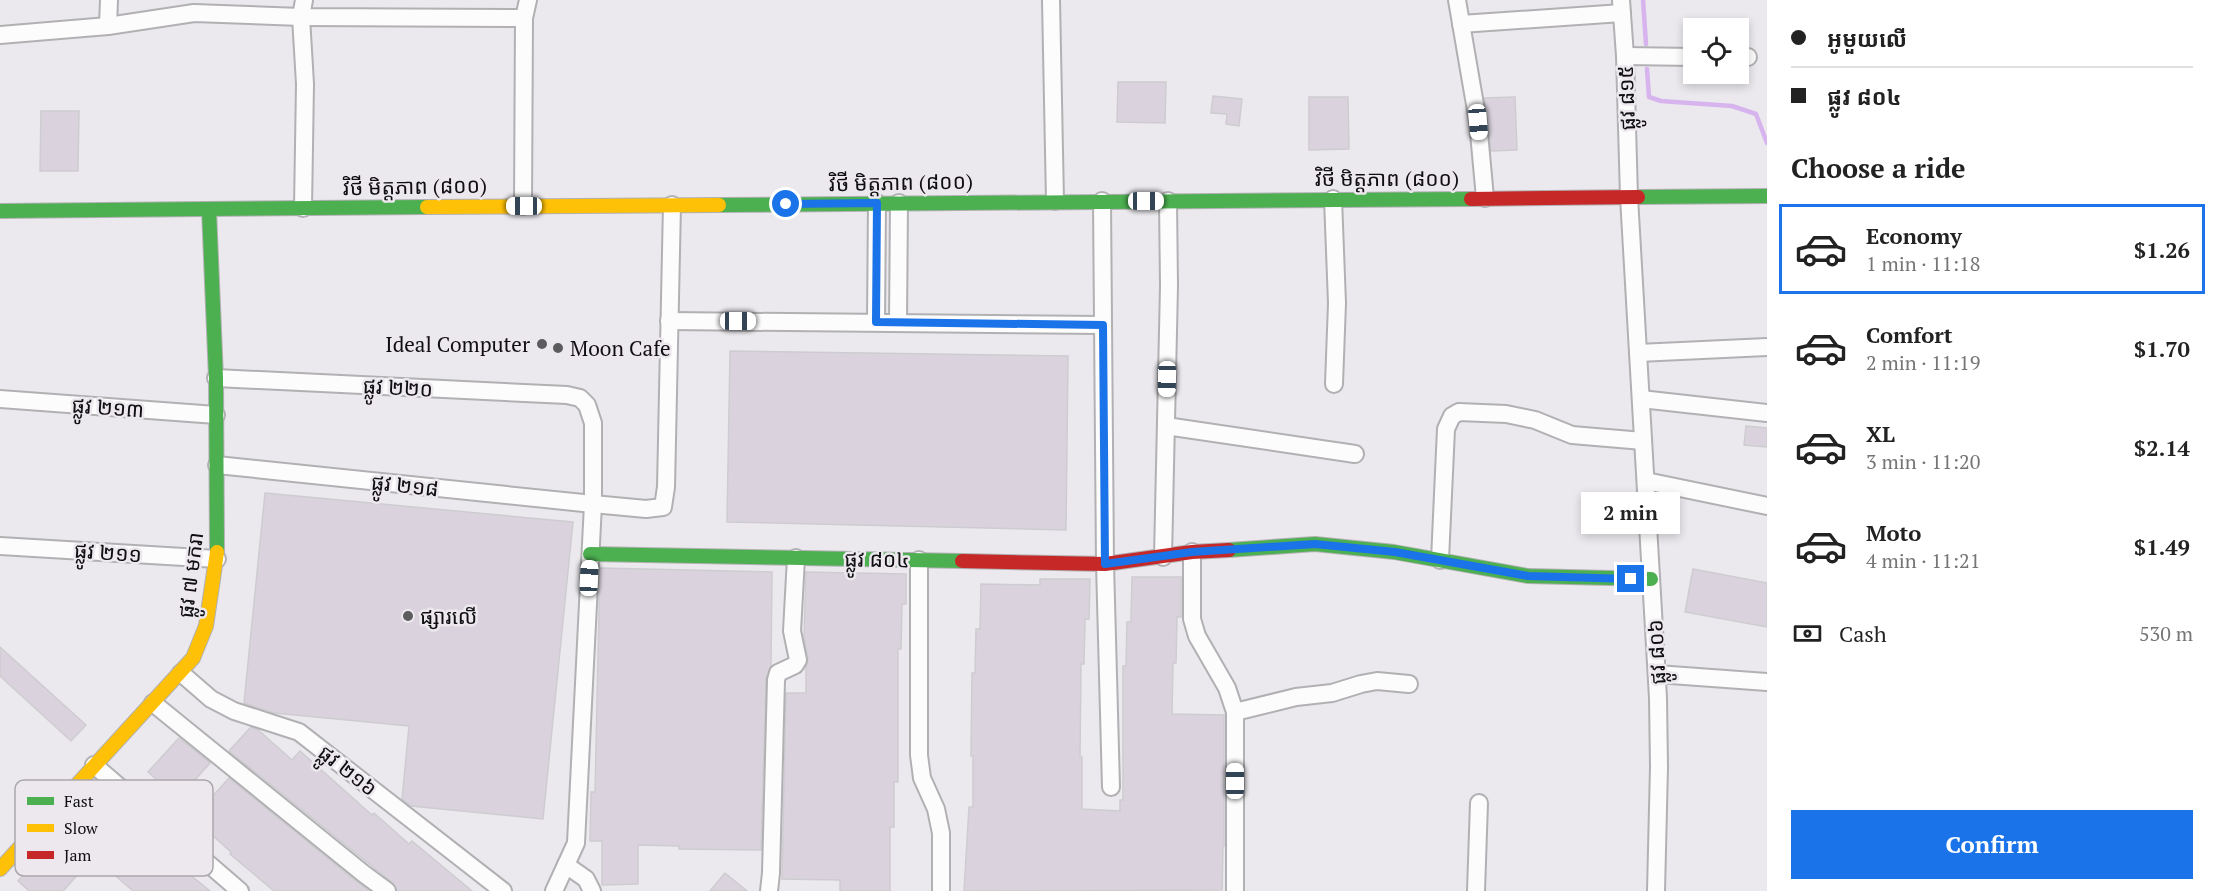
<!DOCTYPE html>
<meta charset="utf-8">
<style>
:root{--surface:#fff;--page:#f6f6f6;--text:#222;--muted:#767676;--line:#e0e0e0;--accent:#1a73e8}
body{margin:0;font-family:"PT Serif","Noto Sans Khmer",serif;background:var(--page);color:var(--text);height:100vh;display:flex;flex-direction:column;font-size:22px;white-space:nowrap}
*{box-sizing:border-box;margin:0}
p{font-size:20px;color:var(--muted)}
.icon{flex:none;width:33px;height:33px;fill:none;stroke:currentColor;stroke-width:2;stroke-linecap:round;stroke-linejoin:round}
.map{position:relative;flex:1;overflow:hidden}
.details{display:flex;flex-direction:column;background:var(--surface);width:450px}
.details>*{flex:none}
.hud{display:grid;align-content:center;height:132px;padding:0 24px;background:var(--surface)}
.fabs{position:absolute;left:1683px;top:18px;display:grid;gap:12px}
.fabs a{display:grid;place-items:center;width:66px;height:66px;border-radius:0px;background:var(--surface);box-shadow:0 3px 9px #0003;font-size:30px}
.end{position:absolute;width:27px;height:27px;margin:-14px;border:8px solid #1a73e8;background:#fff;box-shadow:0 0 0 3px #fff}
.from{border-radius:50%}
.bubble{position:absolute;height:42px;border-radius:0px;background:var(--surface);box-shadow:0 3px 9px #0003;font-size:20px;font-weight:700;line-height:42px;text-align:center}
.car{position:absolute;width:18px;height:36px;margin:-18px -9px;border-radius:8px;box-shadow:0 0 4px 2px #0007;background:linear-gradient(#fff 24%,#345 0 40%,#fff 0 76%,#345 0 86%,#fff 0)}
.hud b{display:flex;align-items:center;gap:21px;height:57px;font-size:22px}
.hud b+b{border-top:2px solid var(--line)}
.hud i{width:15px;height:15px;background:var(--text)}
ul{padding:0;list-style:none}
li{display:flex;align-items:center;gap:18px;height:90px;margin:0 12px 9px;padding:0 12px;border:3px solid transparent;border-radius:0px}
li div{flex:1}
li b{display:block;font-size:22px}
li em{font-style:normal;font-weight:700}
li.selected{border-color:var(--accent)}
li>.icon{width:54px;height:54px;stroke-width:1.5}
h2{padding:0 24px;font-size:27px;line-height:72px}
.pay{display:flex;align-items:center;gap:15px;height:66px;padding:0 24px;font-size:22px}
.pay p{margin-inline-start:auto}
.button{display:flex;gap:12px;margin-top:auto;padding:12px 24px}
.button a{flex:1;height:69px;border-radius:0px;background:var(--accent);color:#fff;font-size:24px;font-weight:700;line-height:69px;text-align:center}
main{display:flex;flex:1;min-height:0}
.map>svg:first-child{display:block}
.lines{fill:none;stroke-linecap:round;stroke-linejoin:round}
.stream{stroke:#d7b4ee;stroke-width:4.5}
.building{fill:#dad3de;stroke:#ceccd0;stroke-width:1.5}
.street-casing{stroke:#b1b0b3;stroke-width:20}
.fast-casing{stroke:#b1b0b3;stroke-width:16}
.slow-casing{stroke:#b1b0b3;stroke-width:16}
.jam-casing{stroke:#b1b0b3;stroke-width:16}
.street{stroke:#fcfcfc;stroke-width:16}
.fast{stroke:#4caf50;stroke-width:14}
.slow{stroke:#ffc107;stroke-width:14}
.jam{stroke:#c62828;stroke-width:14}
.route{stroke:#1a73e8;stroke-width:8}
.poi-dot{fill:#5c5b5d;stroke:#ece8ee;stroke-width:2}
.labels{text-anchor:middle;dominant-baseline:central;stroke-width:5;stroke-linejoin:round;paint-order:stroke}
.street-label{font-size:21px;fill:#0f0e10;stroke:#ece8ee}
.poi-label{font-size:21px;fill:#0f0e10;stroke:#ece8ee;text-anchor:start}
.key{fill:#ece8ee;stroke:#aaa7ab;stroke-width:1.5}
.key-label{font-size:16px;fill:#0f0e10}
</style>
<main>
<div class="map">
<svg width="1767" height="891" viewBox="0 0 1767 891">
<rect width="100%" height="100%" fill="#ebe9ed"/>
<g class="lines">
<g class="stream">
<polyline points="1643,0 1646,44"/>
<polyline points="1647,69 1649,97 1661,101 1732,106 1756,114 1767,143"/>
</g>
</g>
<g class="building">
<polygon points="1118,82 1166,82 1165,123 1117,122"/>
<polygon points="1213,96 1242,99 1239,126 1226,124 1227,114 1211,113"/>
<polygon points="1309,97 1348,97 1349,149 1309,150"/>
<polygon points="1515,97 1517,150 1491,151 1484,98"/>
<polygon points="41,111 79,111 78,171 40,171"/>
<polygon points="730,351 1068,356 1066,530 727,522"/>
<polygon points="1746,426 1767,428 1767,447 1744,445"/>
<polygon points="265,493 573,522 543,819 411,806 402,799 409,726 274,713 244,703"/>
<polygon points="600,568 772,572 771,665 766,679 761,850 679,849 679,846 638,845 638,884 602,885 602,841 590,841 591,792 595,792"/>
<polygon points="1693,569 1767,583 1767,627 1685,612"/>
<polygon points="806,572 906,574 906,604 902,604 901,649 898,649 898,782 894,782 894,827 890,827 890,891 840,891 840,880 782,879 786,693 806,693 806,667 808,659 804,638"/>
<polygon points="1132,577 1181,577 1181,617 1177,617 1176,663 1173,663 1172,714 1224,715 1224,846 1223,846 1222,890 964,891 969,807 973,807 973,756 971,756 972,673 975,673 976,629 980,629 981,584 1040,585 1040,579 1090,579 1089,619 1085,619 1084,664 1081,664 1080,757 1082,757 1082,809 1120,811 1120,800 1123,800 1123,666 1126,666 1127,622 1131,622"/>
<polygon points="0,647 86,725 71,741 0,676"/>
<polygon points="251,727 258,730 292,760 300,751 372,815 374,813 409,844 412,841 472,891 397,891 393,883 229,751"/>
<polygon points="179,738 210,763 178,799 148,772"/>
<polygon points="229,778 357,882 369,891 274,891 230,854 231,852 193,818"/>
<polygon points="142,833 172,860 210,891 133,891 109,870"/>
<polygon points="51,844 81,871 63,891 29,891 18,881"/>
<polygon points="725,873 747,891 710,891"/>
</g>
<g class="lines">
<defs>
<g id="street">
<polyline points="1051,0 1055,201"/>
<polyline points="1457,0 1478,122 1485,198"/>
<polyline points="1621,0 1625,56 1629,197 1658,698 1659,767 1656,891"/>
<polyline points="1461,24 1622,13"/>
<polyline points="108,26 109,0"/>
<polyline points="0,35 108,26 194,13 301,17 524,18"/>
<polyline points="1625,56 1694,57"/>
<polyline points="1738,57 1748,57"/>
<polyline points="1333,199 1337,303 1334,384"/>
<polyline points="1102,201 1105,564 1111,787"/>
<polyline points="523,206 524,18 528,0"/>
<polyline points="303,208 305,84 301,17 304,0"/>
<polyline points="669,321 1103,325"/>
<polyline points="876,322 877,203"/>
<polyline points="898,323 899,203"/>
<polyline points="1638,353 1767,347"/>
<polyline points="216,378 567,395 580,398 587,405 593,423 593,504 576,843 554,891"/>
<polyline points="0,399 216,415"/>
<polyline points="1641,399 1767,413"/>
<polyline points="1166,426 1355,454"/>
<polyline points="217,465 593,504 646,509 663,507 666,487 672,205"/>
<polyline points="1646,481 1767,506"/>
<polyline points="0,546 217,559"/>
<polyline points="1192,552 1192,619 1197,636 1227,688 1235,712 1235,891"/>
<polyline points="1163,557 1169,286 1168,201"/>
<polyline points="919,560 919,755 922,778 936,809 941,833 941,891"/>
<polyline points="1440,560 1446,429 1452,416 1459,412 1506,414 1535,420 1572,435 1643,441"/>
<polyline points="181,673 211,699 234,711 299,732 503,891"/>
<polyline points="1657,674 1767,682"/>
<polyline points="153,703 364,874 387,891"/>
<polyline points="1235,712 1296,697 1332,693 1361,684 1377,681 1409,684"/>
<polyline points="94,765 240,891"/>
<polyline points="566,865 586,879 592,891"/>
<polyline points="769,891 771,873 776,680 778,673 795,665 798,660 792,631 796,558"/>
<polyline points="1476,891 1479,803"/>
</g>
<g id="fast">
<polyline points="1638,197 1767,196"/>
<polyline points="719,205 1471,199"/>
<polyline points="209,210 216,378 217,552"/>
<polyline points="0,211 427,207"/>
<polyline points="1229,550 1315,544 1394,552 1528,576 1651,579"/>
<polyline points="590,554 962,561"/>
</g>
<g id="slow">
<polyline points="427,207 719,205"/>
<polyline points="0,869 193,658 206,626 217,552"/>
</g>
<g id="jam">
<polyline points="1471,199 1638,197"/>
<polyline points="962,561 1105,564 1192,552 1229,550"/>
</g>
</defs>
<use href="#street" class="street-casing"/>
<use href="#fast" class="fast-casing"/>
<use href="#slow" class="slow-casing"/>
<use href="#jam" class="jam-casing"/>
<use href="#street" class="street"/>
<use href="#fast" class="fast"/>
<use href="#slow" class="slow"/>
<use href="#jam" class="jam"/>
</g>
<g class="lines">
<polyline class="route" points="786,204 877,203 876,322 1103,325 1105,564 1192,552 1315,544 1395,552 1528,576 1631,579"/>
</g>
<g class="poi-dot">
<circle cx="542" cy="344" r="6"/>
<circle cx="558" cy="348" r="6"/>
<circle cx="408" cy="616" r="6"/>
</g>
<g class="labels">
<g class="street-label">
<text transform="translate(1626 98) rotate(-92)">ផ្លូវ ៨១៥</text>
<text x="1387" y="178">វិថី មិត្តភាព (៨០០)</text>
<text transform="translate(901 182) rotate(-1)">វិថី មិត្តភាព (៨០០)</text>
<text transform="translate(415 186) rotate(-1)">វិថី មិត្តភាព (៨០០)</text>
<text transform="translate(398 387) rotate(3)">ផ្លូវ ២២០</text>
<text transform="translate(108 407) rotate(4)">ផ្លូវ ២១៣</text>
<text transform="translate(405 485) rotate(6)">ផ្លូវ ២១៨</text>
<text transform="translate(108 552) rotate(4)">ផ្លូវ ២១១</text>
<text transform="translate(877 559) rotate(1)">ផ្លូវ ៨០៤</text>
<text transform="translate(190 575) rotate(-83)">ផ្លូវ ៧ មករា</text>
<text transform="translate(1656 652) rotate(-93)">ផ្លូវ ៨០៦</text>
<text transform="translate(348 770) rotate(38)">ផ្លូវ ២១៦</text>
</g>
<g class="poi-label">
<text x="530" y="344" text-anchor="end">Ideal Computer</text>
<text x="570" y="348">Moon Cafe</text>
<text x="420" y="616">ផ្សារលើ</text>
</g>
</g>
<rect x="15" y="780" width="198" height="96" rx="9" class="key"/>
<rect x="27" y="797" width="27" height="8" fill="#4caf50"/>
<rect x="27" y="824" width="27" height="8" fill="#ffc107"/>
<rect x="27" y="851" width="27" height="8" fill="#c62828"/>
<g class="key-label">
<text x="64" y="807">Fast</text>
<text x="64" y="834">Slow</text>
<text x="64" y="861">Jam</text>
</g>
</svg>
<div class="fabs">
<a><svg class="icon" aria-label="locate" viewBox="0 0 24 24"><circle cx="12" cy="12" r="6"/><path d="M12 2v4M12 18v4M2 12h4M18 12h4"/></svg></a>
</div>
<i class="end from" style="left:786px;top:204px"></i>
<i class="end" style="left:1631px;top:579px"></i>
<div class="bubble" style="left:1581px;top:492px;width:99px">2 min</div>
<i class="car" style="left:1478px;top:122px;rotate:175deg"></i>
<i class="car" style="left:1146px;top:201px;rotate:90deg"></i>
<i class="car" style="left:524px;top:206px;rotate:270deg"></i>
<i class="car" style="left:738px;top:321px;rotate:90deg"></i>
<i class="car" style="left:1167px;top:379px;rotate:181deg"></i>
<i class="car" style="left:589px;top:578px;rotate:3deg"></i>
<i class="car" style="left:1235px;top:781px;rotate:0deg"></i>
</div>
<section class="details">
<div class="hud">
<b><i class="from"></i>អូមួយលេី</b>
<b><i></i>ផ្លូវ ៨០៤</b>
</div>
<h2>Choose a ride</h2>
<ul>
<li class="selected"><svg class="icon" aria-label="car" viewBox="0 0 24 24"><path d="M5 17H2v-5l4-1 3-4h7l3 4 3 1v5h-3M9 17h6M6 11h13"/><circle cx="7" cy="17" r="2"/><circle cx="17" cy="17" r="2"/></svg><div><b>Economy</b><p>1 min · 11:18</p></div><em>$1.26</em></li>
<li><svg class="icon" aria-label="car" viewBox="0 0 24 24"><path d="M5 17H2v-5l4-1 3-4h7l3 4 3 1v5h-3M9 17h6M6 11h13"/><circle cx="7" cy="17" r="2"/><circle cx="17" cy="17" r="2"/></svg><div><b>Comfort</b><p>2 min · 11:19</p></div><em>$1.70</em></li>
<li><svg class="icon" aria-label="car" viewBox="0 0 24 24"><path d="M5 17H2v-5l4-1 3-4h7l3 4 3 1v5h-3M9 17h6M6 11h13"/><circle cx="7" cy="17" r="2"/><circle cx="17" cy="17" r="2"/></svg><div><b>XL</b><p>3 min · 11:20</p></div><em>$2.14</em></li>
<li><svg class="icon" aria-label="car" viewBox="0 0 24 24"><path d="M5 17H2v-5l4-1 3-4h7l3 4 3 1v5h-3M9 17h6M6 11h13"/><circle cx="7" cy="17" r="2"/><circle cx="17" cy="17" r="2"/></svg><div><b>Moto</b><p>4 min · 11:21</p></div><em>$1.49</em></li>
</ul>
<div class="pay"><svg class="icon" aria-label="cash" viewBox="0 0 24 24"><path d="M3 7h18v10H3z"/><circle cx="12" cy="12" r="2"/></svg>Cash<p>530 m</p></div>
<div class="button"><a>Confirm</a></div>
</section>
</main>
